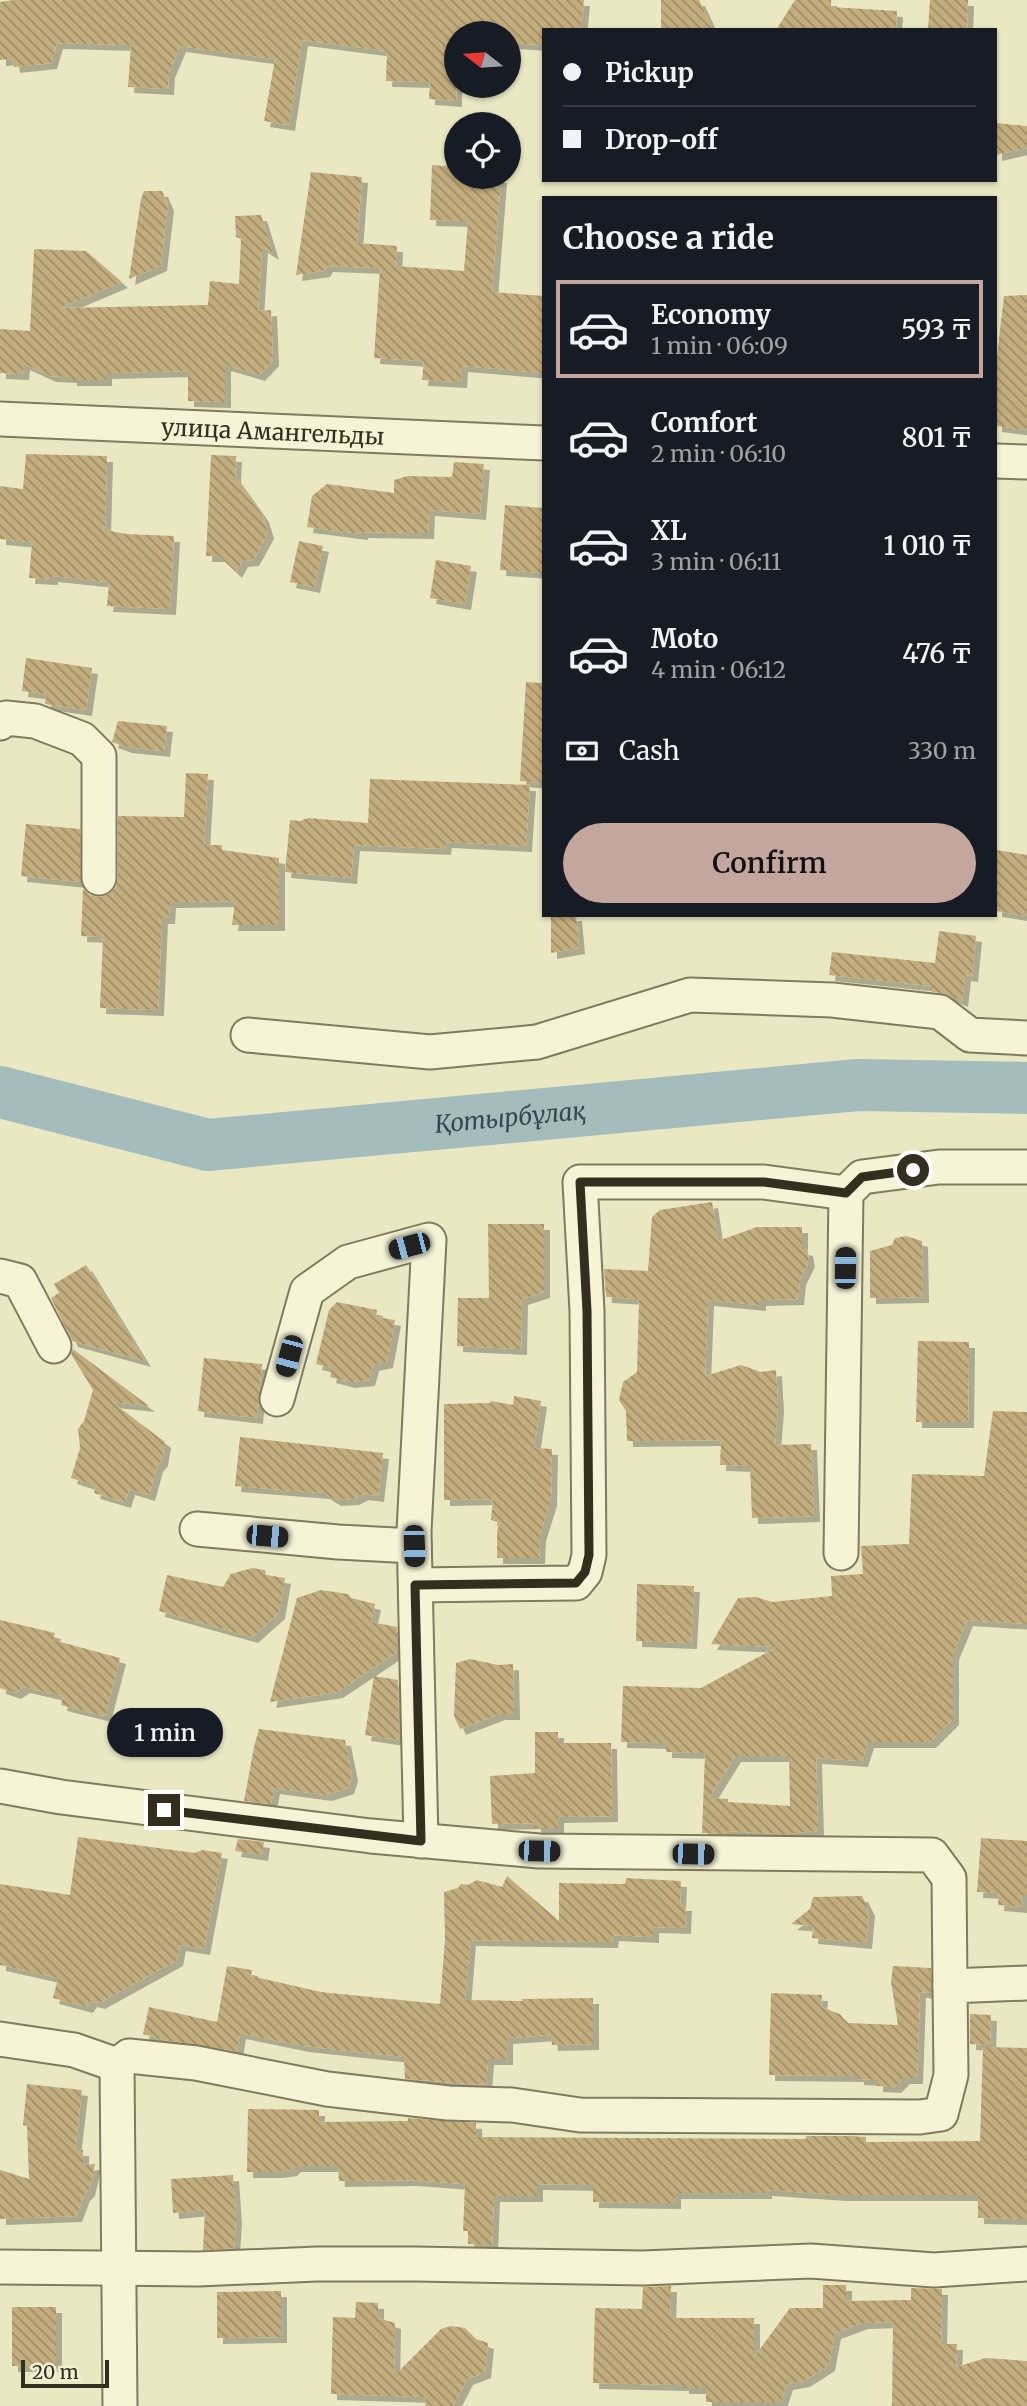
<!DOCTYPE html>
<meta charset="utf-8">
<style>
:root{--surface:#171b24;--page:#20242c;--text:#f1f3f6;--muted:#9ea1a6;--line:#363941;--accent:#c3a69e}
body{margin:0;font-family:Merriweather,serif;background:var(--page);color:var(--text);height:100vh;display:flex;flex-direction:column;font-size:26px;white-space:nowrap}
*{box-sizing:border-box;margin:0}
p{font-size:23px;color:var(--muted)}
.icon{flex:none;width:38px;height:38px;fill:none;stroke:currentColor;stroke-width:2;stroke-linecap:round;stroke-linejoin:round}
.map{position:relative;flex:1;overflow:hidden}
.sheet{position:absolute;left:542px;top:196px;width:455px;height:721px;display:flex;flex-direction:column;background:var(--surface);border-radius:0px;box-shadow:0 2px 5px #0004}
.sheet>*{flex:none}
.banner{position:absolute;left:542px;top:28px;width:455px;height:154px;border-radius:0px;box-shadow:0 2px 5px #0004;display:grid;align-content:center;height:154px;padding:0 21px;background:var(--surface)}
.needle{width:46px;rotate:287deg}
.tools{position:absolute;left:444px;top:21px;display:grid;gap:14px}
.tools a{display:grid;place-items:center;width:77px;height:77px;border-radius:50%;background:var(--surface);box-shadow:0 2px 5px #0004;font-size:35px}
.scale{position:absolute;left:21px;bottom:18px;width:88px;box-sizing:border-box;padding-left:7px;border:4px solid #332e1e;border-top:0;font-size:19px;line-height:24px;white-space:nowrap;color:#332e1e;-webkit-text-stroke:5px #f1f0d2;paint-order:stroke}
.end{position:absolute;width:32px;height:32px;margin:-16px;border:9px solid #332e1e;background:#fff;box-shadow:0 0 0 4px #fff}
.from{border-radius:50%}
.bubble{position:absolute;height:49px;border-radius:24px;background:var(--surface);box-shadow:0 2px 5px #0004;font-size:23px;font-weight:600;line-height:49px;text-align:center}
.car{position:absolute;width:21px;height:42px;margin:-21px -10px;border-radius:9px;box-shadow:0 0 5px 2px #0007;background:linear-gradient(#222 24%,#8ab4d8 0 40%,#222 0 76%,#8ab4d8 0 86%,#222 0)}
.banner b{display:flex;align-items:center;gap:24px;height:66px;font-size:26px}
.banner b+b{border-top:2px solid var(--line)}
.banner i{width:18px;height:18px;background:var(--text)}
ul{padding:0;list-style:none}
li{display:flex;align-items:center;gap:21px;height:98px;margin:0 14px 10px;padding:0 7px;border:4px solid transparent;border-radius:0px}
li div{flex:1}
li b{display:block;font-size:26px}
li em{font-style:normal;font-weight:600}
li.selected{border-color:var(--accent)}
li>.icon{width:63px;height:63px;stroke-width:1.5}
h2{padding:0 21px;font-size:32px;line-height:84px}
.pay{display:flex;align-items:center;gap:18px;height:77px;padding:0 21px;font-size:26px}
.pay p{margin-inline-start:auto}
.cta{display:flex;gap:14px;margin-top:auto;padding:14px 21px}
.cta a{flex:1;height:80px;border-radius:42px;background:var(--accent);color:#111;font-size:28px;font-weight:600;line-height:80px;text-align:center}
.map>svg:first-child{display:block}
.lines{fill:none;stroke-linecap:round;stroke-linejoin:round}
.river{stroke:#a5bcbc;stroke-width:52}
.building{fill:url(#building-back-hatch);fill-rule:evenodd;filter:url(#shadow)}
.minor-casing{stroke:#817a5c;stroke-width:37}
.minor{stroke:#f5f4d6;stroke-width:33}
.route{stroke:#332e1e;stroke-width:9}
.labels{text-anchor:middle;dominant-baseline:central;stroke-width:5;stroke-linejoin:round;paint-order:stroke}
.street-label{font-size:23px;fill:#332e1e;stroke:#f1f0d2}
.water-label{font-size:24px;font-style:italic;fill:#2f4a51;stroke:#f1f0d2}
</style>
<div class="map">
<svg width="1027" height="2406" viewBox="0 0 1027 2406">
<defs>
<pattern id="building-back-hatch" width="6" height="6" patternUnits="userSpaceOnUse" patternTransform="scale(1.75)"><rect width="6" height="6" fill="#c3ad7d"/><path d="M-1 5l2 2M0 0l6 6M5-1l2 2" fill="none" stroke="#9f8d66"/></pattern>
<filter id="shadow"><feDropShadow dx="6" dy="6" stdDeviation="0" flood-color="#0004"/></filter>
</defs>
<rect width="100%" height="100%" fill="#e9e8c3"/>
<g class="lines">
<path class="river" id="s1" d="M0,1092L208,1145L858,1085L1027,1088"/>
</g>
<g class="building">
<polygon points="14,0 584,0 581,30 544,30 544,45 509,43 509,33 457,33 456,101 429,99 430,82 386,81 387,51 302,40 289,125 264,121 275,59 180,46 169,72 168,89 128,87 131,45 57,43 51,63 14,67 13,59 0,60 0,2"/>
<polygon points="661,0 699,0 713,30 661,30"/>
<polygon points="795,0 831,0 831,7 897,11 896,30 776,30"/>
<polygon points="930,0 968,0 967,30 928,30"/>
<polygon points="996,123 1027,126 1027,148 996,155"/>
<polygon points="432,165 457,167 457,177 501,177 492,292 544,296 544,373 462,366 461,382 422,380 424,361 374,358 380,268 327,266 324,271 296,275 311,172 362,177 357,243 397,246 396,266 464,271 468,221 430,220"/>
<polygon points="144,191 162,191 168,205 161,265 129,279 141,199"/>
<polygon points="261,215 273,254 262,247 258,311 271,310 273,360 259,375 225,365 225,402 188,401 188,371 106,373 106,380 71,380 71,377 50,376 24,364 23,374 0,373 0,329 30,331 34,249 86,251 122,282 60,308 208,305 210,281 239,284 241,239 236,237 235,216"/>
<polygon points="1027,295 1027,430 996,426 996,365 1004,296"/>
<polygon points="26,454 107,456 105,530 126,534 174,536 170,609 107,606 109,582 52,576 52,579 29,578 32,542 0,539 0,486 23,489"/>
<polygon points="211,455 236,456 235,477 263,516 268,533 253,560 242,561 236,572 219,556 206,556"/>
<polygon points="454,462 484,464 480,514 429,510 428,533 362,532 362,534 307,527 312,496 327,484 394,493 394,480 408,476 452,477"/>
<polygon points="505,505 544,508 544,573 500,570"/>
<polygon points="299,541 323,546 314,587 290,582"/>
<polygon points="436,560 471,566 465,604 430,598"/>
<polygon points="26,658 92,668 86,710 45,704 46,694 22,691"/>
<polygon points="526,682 544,683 544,783 520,781"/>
<polygon points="118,721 167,726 164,751 126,747 112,742"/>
<polygon points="186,773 208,774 204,845 222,845 222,850 279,858 279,925 232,925 235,901 170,902 169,918 162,918 158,1010 100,1008 103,937 81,936 83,889 90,895 100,897 109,894 116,887 118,878 118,816 184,817"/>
<polygon points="370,779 530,785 526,846 446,842 445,849 354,845 351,878 285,872 290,820 300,821 308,818 368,823"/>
<polygon points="26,824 80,829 81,882 21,876"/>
<polygon points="996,850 1027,855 1027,916 996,911"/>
<polygon points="551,915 576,915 579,948 551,953"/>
<polygon points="939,931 976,936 972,976 965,975 962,1001 943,993 932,992 932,986 829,975 832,952 935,963"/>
<polygon points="712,1202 718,1241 757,1227 802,1227 802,1249 807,1250 809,1261 800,1279 798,1299 760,1300 760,1305 708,1300 705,1376 741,1365 761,1372 776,1370 778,1406 775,1445 811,1444 814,1516 752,1518 750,1466 720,1465 721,1440 627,1441 626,1411 619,1400 623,1382 637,1372 639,1299 606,1297 604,1269 648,1271 652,1217 660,1210"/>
<polygon points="488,1224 544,1224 544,1292 522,1299 521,1349 457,1346 458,1298 489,1298"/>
<polygon points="906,1236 922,1241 923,1297 870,1298 870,1251 892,1245 895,1238"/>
<polygon points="86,1265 145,1361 72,1341 51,1298 59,1293 54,1284"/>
<polygon points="337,1302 377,1310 376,1317 395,1320 387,1362 373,1365 369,1380 349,1382 330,1377 332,1368 316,1364 329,1310"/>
<polygon points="918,1341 969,1342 968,1422 916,1422"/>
<polygon points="73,1349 149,1406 112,1402 165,1442 162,1460 157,1466 149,1495 129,1489 125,1502 94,1493 96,1486 71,1478 80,1448 78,1429 84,1421 93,1390 71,1354"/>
<polygon points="204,1358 262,1364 257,1418 198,1411"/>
<polygon points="514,1396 541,1401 534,1448 552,1449 551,1500 540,1535 539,1558 497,1558 497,1531 500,1523 491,1520 493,1499 444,1500 444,1404 490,1403 491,1401 513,1405"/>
<path d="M993,1411L1027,1412V1624L967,1620L953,1654V1719L930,1742H868L862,1761L816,1758L818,1831L783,1834L727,1831V1834L702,1833L705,1753L666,1752V1743L621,1742L623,1686L701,1688L777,1647L711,1644L738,1598L756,1597L772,1602L832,1596L831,1576L863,1574L861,1546L909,1544L912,1474L984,1476ZM735,1756H789L790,1806L728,1802V1799L709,1798Z"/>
<polygon points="240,1437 383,1453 378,1496 363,1494 353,1499 335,1500 324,1493 235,1486"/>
<polygon points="252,1568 265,1570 266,1575 285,1578 279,1613 252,1637 159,1611 167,1575 223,1587 231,1574"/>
<polygon points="637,1584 694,1586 691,1643 636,1641"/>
<polygon points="321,1590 348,1594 351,1598 375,1604 371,1622 397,1627 397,1652 337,1692 270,1702 297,1598"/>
<polygon points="0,1620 55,1633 53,1640 120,1658 105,1716 61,1705 63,1696 24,1687 15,1693 0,1688"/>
<polygon points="470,1659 498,1665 513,1664 514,1714 499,1714 460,1729 454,1716 456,1663"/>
<polygon points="374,1676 398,1680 399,1740 365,1735"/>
<polygon points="259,1729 345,1740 352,1775 348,1788 326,1795 274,1788 271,1804 244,1801 254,1747"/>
<polygon points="535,1732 558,1732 558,1743 611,1743 612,1816 558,1817 558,1828 535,1828 535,1823 492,1824 490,1776 535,1773"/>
<polygon points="78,1837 195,1853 202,1850 222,1853 204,1949 180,1945 177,1960 99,2003 91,2001 87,2007 53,1998 58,1978 0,1965 0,1884 70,1895"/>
<polygon points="981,1838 1027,1841 1027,1895 1022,1895 1021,1907 998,1905 999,1893 977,1892"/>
<polygon points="238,1839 264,1842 262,1855 235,1851"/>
<polygon points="507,1876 559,1921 559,1883 625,1884 626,1878 681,1881 680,1905 686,1905 685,1928 653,1927 653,1937 613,1935 612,1942 470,1940 465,2000 522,2001 522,1999 593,1998 593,2044 552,2045 551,2035 507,2038 507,2059 488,2059 486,2085 405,2079 404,2057 303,2046 240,2033 237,2051 164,2040 143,2034 149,2007 217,2022 227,1966 252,1970 251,1976 321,1992 440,2004 445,1939 444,1892 458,1888 461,1884 468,1885 477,1880 502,1887"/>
<polygon points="862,1896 869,1910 866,1943 812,1938 813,1926 791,1924 810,1909 813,1897"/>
<polygon points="893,1966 931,1968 931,1993 920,1992 917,2078 904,2078 895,2087 877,2086 877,2080 858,2079 858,2076 769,2075 771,1993 822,1995 821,2007 840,2014 847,2023 898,2025 891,1982"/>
<polygon points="970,2014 991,2015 990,2045 970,2044"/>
<polygon points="983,2047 1027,2048 1027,2219 978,2218 978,2195 841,2195 766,2190 766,2193 675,2193 675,2203 593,2202 593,2185 537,2184 537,2196 494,2196 492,2245 468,2244 468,2231 463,2231 465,2184 411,2180 339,2181 338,2166 295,2166 291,2170 277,2172 247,2172 248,2109 319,2110 319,2122 408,2121 408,2118 476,2123 476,2137 806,2139 806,2136 849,2136 866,2137 866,2142 980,2141"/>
<polygon points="27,2084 82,2090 75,2150 83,2150 83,2165 95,2164 89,2190 84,2195 76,2216 0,2219 0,2170 29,2179 27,2126 23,2125"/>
<polygon points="233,2175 236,2218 234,2248 203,2250 205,2210 173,2213 171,2179"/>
<polygon points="823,2285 846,2285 846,2301 911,2300 911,2288 942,2289 941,2344 957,2344 956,2367 986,2358 1027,2361 1027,2406 892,2406 893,2322 862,2323 835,2333 829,2365 804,2381 787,2384 781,2402 706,2402 706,2388 683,2388 683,2385 593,2383 595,2308 642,2309 643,2287 671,2286 670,2318 754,2318 754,2357 790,2308 823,2308"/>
<polygon points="281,2291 281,2337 217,2338 217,2292"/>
<polygon points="356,2302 378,2303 378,2318 395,2323 394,2376 441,2329 451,2326 465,2328 476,2339 488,2343 485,2372 467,2379 453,2406 425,2406 426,2397 331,2394 333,2317 355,2318"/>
<rect x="12" y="2307" width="44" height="59"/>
</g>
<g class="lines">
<defs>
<g id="minor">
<path id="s2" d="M0,419L544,443"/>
<polyline points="996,461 1027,462"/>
<polyline points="0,723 6,718 35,721 82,739 99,756 99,878"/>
<polyline points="248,1035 430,1052 537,1042 690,995 832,1000 940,1012 970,1035 1027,1038"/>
<polyline points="0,1276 20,1281 54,1346"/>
<polyline points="277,1399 307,1291 348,1262 429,1240 414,1531 421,1841"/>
<polyline points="197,1529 338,1542 414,1546"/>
<polyline points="841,1553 846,1193 862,1177 939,1167 1027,1167"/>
<polyline points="416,1585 576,1583 585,1572 589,1555 587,1311 580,1182 764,1182 846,1193"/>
<polyline points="0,1786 61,1797 371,1836 539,1851 932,1855 949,1878 950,1986"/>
<polyline points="0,2039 74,2050 117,2065 129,2056 196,2063 327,2089 448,2103 512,2105 580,2115 920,2117 941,2114 951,2075 950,1986 1027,1983"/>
<polyline points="117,2065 120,2406"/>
<polyline points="0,2267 198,2269 317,2264 415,2264 643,2268 811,2261 934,2270 1027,2264"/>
</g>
</defs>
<use href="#minor" class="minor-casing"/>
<use href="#minor" class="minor"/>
</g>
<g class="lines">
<polyline class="route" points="164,1810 421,1841 415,1585 576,1583 585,1572 589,1555 587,1311 580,1182 764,1182 846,1193 862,1177 913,1170"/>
</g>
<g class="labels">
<g class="street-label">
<text stroke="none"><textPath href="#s2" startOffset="273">улица Амангельды</textPath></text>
</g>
<g class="water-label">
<text stroke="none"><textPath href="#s1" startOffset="518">Қотырбұлақ</textPath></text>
</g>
</g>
</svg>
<div class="tools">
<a><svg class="needle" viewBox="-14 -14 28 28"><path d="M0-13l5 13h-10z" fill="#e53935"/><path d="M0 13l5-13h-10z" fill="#9ea1a6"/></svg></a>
<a><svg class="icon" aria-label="locate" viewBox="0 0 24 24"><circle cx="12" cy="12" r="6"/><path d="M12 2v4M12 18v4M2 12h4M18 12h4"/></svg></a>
</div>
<div class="scale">20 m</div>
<i class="end from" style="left:913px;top:1170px"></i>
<i class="end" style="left:164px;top:1810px"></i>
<div class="bubble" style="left:107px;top:1708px;width:116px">1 min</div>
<i class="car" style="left:409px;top:1246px;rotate:255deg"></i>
<i class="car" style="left:845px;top:1268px;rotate:1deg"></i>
<i class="car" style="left:289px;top:1356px;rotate:195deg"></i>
<i class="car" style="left:267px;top:1536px;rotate:95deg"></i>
<i class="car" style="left:414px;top:1546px;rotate:178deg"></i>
<i class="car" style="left:539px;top:1851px;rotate:91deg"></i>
<i class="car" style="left:693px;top:1854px;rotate:91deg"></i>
<div class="banner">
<b><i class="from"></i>Pickup</b>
<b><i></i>Drop-off</b>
</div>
<section class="sheet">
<h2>Choose a ride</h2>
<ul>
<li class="selected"><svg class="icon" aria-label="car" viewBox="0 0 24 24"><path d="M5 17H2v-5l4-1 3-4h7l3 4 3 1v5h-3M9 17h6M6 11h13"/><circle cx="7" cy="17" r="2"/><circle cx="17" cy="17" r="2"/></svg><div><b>Economy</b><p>1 min · 06:09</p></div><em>593 ₸</em></li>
<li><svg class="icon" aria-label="car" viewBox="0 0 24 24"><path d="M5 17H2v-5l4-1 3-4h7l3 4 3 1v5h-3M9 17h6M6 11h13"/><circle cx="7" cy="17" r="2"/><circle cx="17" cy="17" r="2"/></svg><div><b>Comfort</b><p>2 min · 06:10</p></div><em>801 ₸</em></li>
<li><svg class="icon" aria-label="car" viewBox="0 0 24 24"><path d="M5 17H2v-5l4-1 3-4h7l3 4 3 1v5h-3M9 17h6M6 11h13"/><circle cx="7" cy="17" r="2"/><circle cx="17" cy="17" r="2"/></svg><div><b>XL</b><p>3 min · 06:11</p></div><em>1 010 ₸</em></li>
<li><svg class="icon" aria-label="car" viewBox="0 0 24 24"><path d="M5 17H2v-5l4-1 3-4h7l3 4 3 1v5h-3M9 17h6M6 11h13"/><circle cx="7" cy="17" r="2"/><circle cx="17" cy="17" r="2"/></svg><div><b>Moto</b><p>4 min · 06:12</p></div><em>476 ₸</em></li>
</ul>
<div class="pay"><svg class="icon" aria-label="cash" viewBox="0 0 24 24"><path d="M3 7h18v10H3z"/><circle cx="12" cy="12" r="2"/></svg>Cash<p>330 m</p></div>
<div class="cta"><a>Confirm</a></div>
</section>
</div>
